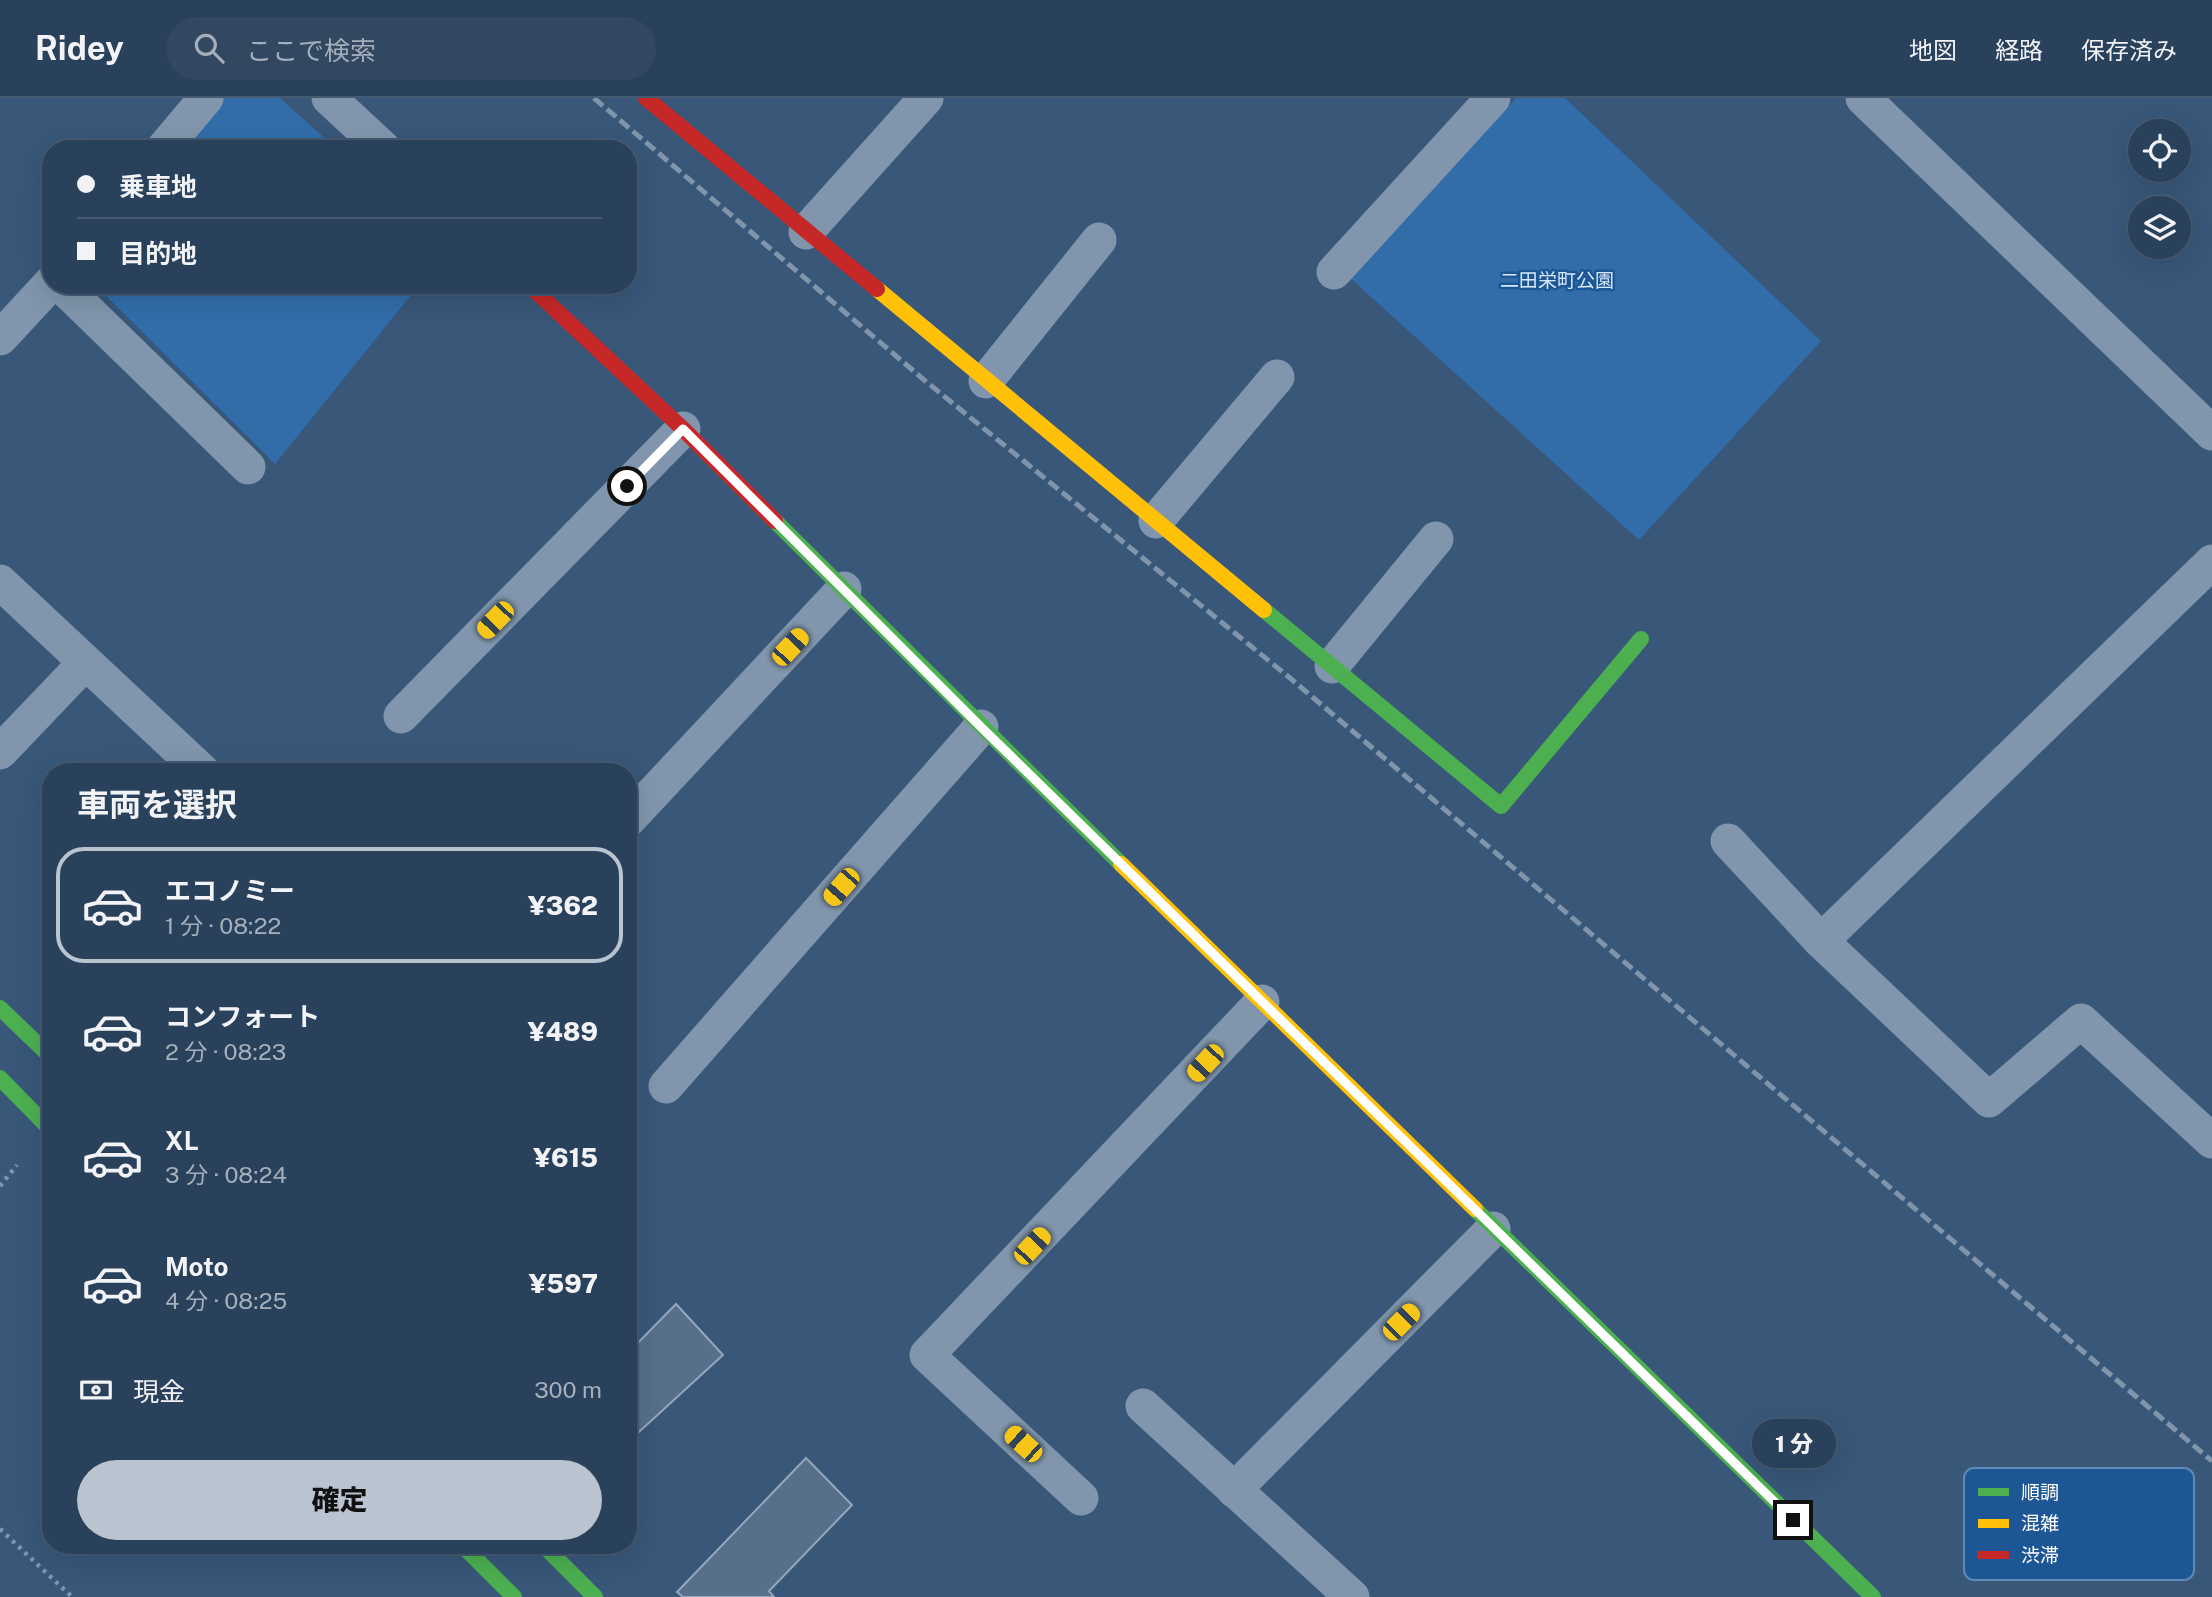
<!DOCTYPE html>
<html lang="ja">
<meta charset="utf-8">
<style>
:root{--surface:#2a415b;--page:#324861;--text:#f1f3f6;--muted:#a5afbb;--line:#465a71;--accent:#b9c4d0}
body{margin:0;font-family:"Public Sans","Noto Sans JP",sans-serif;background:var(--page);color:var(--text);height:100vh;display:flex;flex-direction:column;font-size:26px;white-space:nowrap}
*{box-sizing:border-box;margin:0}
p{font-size:23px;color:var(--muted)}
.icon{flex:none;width:38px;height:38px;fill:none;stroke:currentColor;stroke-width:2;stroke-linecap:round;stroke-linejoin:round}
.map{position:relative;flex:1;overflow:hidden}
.details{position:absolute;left:42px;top:665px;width:595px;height:791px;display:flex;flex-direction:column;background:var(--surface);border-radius:28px;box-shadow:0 7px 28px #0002,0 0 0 2px var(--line)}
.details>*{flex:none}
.guide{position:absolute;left:42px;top:42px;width:595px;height:154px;border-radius:28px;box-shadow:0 7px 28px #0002,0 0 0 2px var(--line);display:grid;align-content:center;height:154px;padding:0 35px;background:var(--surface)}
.buttons{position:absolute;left:2128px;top:21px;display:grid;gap:14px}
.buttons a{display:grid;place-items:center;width:63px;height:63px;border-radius:50%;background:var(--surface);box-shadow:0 7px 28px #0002,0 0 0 2px var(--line);font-size:35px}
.end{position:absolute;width:32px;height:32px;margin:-16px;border:9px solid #fff;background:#111;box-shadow:0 0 0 4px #111}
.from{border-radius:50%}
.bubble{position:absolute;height:49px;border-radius:24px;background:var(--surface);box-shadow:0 7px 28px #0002,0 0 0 2px var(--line);font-size:23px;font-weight:800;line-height:49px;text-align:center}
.car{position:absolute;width:21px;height:42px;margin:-21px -10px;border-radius:9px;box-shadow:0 0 5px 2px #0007;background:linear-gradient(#f5c518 24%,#345 0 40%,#f5c518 0 76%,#345 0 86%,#f5c518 0)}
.guide b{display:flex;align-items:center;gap:24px;height:66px;font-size:26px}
.guide b+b{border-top:2px solid var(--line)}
.guide i{width:18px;height:18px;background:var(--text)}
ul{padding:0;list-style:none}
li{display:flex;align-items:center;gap:21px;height:116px;margin:0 14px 10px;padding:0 21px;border:4px solid transparent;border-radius:28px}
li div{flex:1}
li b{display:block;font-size:26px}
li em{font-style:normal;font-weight:800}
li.current{border-color:var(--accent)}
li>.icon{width:63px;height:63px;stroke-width:1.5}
h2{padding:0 35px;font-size:32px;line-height:84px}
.pay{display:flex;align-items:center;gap:18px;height:77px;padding:0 35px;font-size:26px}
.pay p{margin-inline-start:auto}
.cta{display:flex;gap:14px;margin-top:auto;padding:14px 35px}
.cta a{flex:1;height:80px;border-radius:42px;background:var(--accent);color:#111;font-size:28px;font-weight:800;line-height:80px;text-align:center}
header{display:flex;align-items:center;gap:42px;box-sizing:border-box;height:98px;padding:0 35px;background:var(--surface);border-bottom:2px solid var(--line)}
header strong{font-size:33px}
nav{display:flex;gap:38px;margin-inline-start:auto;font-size:24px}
.search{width:490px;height:63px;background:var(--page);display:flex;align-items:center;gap:18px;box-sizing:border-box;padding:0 24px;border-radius:38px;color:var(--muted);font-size:26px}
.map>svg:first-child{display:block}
.green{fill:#326daa}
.building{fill:#566f8a;stroke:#96a7b9;stroke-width:2}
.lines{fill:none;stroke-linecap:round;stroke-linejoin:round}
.path{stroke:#8196ac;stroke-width:4.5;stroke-dasharray:3.5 5;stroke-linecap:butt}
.street{stroke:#8196ac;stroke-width:35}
.fast{stroke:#4caf50;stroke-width:16}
.slow{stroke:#ffc107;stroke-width:16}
.jam{stroke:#c62828;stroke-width:16}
.rail{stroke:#8094ab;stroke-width:5;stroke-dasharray:12 5;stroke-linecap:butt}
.route{stroke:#fff;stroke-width:9}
.labels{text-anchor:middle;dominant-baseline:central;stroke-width:5;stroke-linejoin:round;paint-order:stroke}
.park-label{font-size:19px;fill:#d6e8fa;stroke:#1d5694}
.key{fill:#1d5694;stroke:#6189b4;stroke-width:2}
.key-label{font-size:19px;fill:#fff}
</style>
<header>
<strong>Ridey</strong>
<div class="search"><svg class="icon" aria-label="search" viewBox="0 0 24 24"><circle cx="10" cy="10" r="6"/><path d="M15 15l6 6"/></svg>ここで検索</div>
<nav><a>地図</a><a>経路</a><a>保存済み</a></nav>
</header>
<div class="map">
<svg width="2212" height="1499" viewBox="0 0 2212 1499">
<rect width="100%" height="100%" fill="#385779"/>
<g class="green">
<polygon points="206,0 280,0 337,51 163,51"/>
<polygon points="1516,0 1565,0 1821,243 1639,442 1349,179"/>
<polygon points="95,187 419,187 275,366"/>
</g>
<g class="building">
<polygon points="676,1206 723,1257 628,1344 628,1255"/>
<polygon points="806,1360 852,1407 769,1493 774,1499 683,1499 677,1494"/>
</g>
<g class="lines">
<g class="path">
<polyline points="0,1088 17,1067"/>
<polyline points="0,1431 72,1499"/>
</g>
<g class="street">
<polyline points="329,0 384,51"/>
<polyline points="1863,0 2212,335"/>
<polyline points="163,51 206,0"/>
<polyline points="806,134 926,0"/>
<polyline points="1334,174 1493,0"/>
<polyline points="61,187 248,369"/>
<polyline points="0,240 51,185"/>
<polyline points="986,283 1099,142"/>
<polyline points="1156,423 1277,279"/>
<polyline points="0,484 203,674"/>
<polyline points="1332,568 1436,441"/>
<polyline points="401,618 683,331"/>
<polyline points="0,654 84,566"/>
<polyline points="628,722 844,491"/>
<polyline points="1728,743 1821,843 1989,1002 2081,923 2212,1043"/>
<polyline points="1821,843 2212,464"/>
<polyline points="666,988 981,629"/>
<polyline points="1143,1308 1352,1499"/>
<polyline points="1234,1392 1493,1131"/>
<polyline points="1081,1400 927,1257 1262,904"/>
</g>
<g class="fast">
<polyline points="775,423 1121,766"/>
<polyline points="1264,512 1501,708 1641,541"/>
<polyline points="0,910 51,959"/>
<polyline points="0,980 51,1032"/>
<polyline points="1475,1111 1873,1499"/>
<polyline points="462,1447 514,1499"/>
<polyline points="543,1447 595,1499"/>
</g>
<g class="slow">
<polyline points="877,191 1264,512"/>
<polyline points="1121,766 1475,1111"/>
</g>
<g class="jam">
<polyline points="646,0 877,191"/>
<polyline points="529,187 683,331 775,423"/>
</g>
<polyline class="rail" points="594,0 923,281 1290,580 2212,1363"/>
</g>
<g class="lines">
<polyline class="route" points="627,388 683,331 981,629 1793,1422"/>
</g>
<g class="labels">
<g class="park-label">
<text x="1557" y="182">二田栄町公園</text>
</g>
</g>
<rect x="1964" y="1370" width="230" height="112" rx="10" class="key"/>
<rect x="1978" y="1390" width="31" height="8" fill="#4caf50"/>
<rect x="1978" y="1421" width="31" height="9" fill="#ffc107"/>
<rect x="1978" y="1453" width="31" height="8" fill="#c62828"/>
<g class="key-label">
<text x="2021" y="1401">順調</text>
<text x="2021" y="1432">混雑</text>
<text x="2021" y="1464">渋滞</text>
</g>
</svg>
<div class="buttons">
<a><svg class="icon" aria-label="locate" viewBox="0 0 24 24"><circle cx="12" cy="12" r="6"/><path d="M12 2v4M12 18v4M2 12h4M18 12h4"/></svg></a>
<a><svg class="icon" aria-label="layers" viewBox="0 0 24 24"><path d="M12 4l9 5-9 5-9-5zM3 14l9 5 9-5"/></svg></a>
</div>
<i class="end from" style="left:627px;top:388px"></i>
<i class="end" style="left:1793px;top:1422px"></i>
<div class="bubble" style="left:1752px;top:1321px;width:84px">1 分</div>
<i class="car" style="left:495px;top:522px;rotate:224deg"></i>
<i class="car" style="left:790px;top:549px;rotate:43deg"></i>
<i class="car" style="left:841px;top:789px;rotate:221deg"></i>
<i class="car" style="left:1205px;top:965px;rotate:223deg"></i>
<i class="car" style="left:1032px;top:1148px;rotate:43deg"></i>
<i class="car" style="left:1401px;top:1224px;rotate:45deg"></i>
<i class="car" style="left:1023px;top:1346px;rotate:312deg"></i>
<div class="guide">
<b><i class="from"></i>乗車地</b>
<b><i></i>目的地</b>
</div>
<section class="details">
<h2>車両を選択</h2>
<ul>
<li class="current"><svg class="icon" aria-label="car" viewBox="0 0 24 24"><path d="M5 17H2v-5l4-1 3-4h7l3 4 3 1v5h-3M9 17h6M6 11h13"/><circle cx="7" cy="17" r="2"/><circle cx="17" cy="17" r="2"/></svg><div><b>エコノミー</b><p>1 分 · 08:22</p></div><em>¥362</em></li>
<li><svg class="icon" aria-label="car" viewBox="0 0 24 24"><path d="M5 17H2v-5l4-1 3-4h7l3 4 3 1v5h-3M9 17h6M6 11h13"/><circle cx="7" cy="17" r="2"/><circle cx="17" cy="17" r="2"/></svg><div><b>コンフォート</b><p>2 分 · 08:23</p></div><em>¥489</em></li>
<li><svg class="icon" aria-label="car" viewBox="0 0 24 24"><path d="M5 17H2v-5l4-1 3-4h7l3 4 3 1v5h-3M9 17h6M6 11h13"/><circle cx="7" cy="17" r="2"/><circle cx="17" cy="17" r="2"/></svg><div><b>XL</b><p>3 分 · 08:24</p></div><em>¥615</em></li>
<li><svg class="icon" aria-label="car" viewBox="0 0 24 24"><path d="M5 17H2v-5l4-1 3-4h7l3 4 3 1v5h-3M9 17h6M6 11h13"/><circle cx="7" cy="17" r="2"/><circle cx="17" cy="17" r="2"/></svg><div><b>Moto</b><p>4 分 · 08:25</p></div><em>¥597</em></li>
</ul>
<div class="pay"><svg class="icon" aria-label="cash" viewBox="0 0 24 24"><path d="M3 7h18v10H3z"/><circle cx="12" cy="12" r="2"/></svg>現金<p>300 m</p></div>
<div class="cta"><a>確定</a></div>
</section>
</div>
